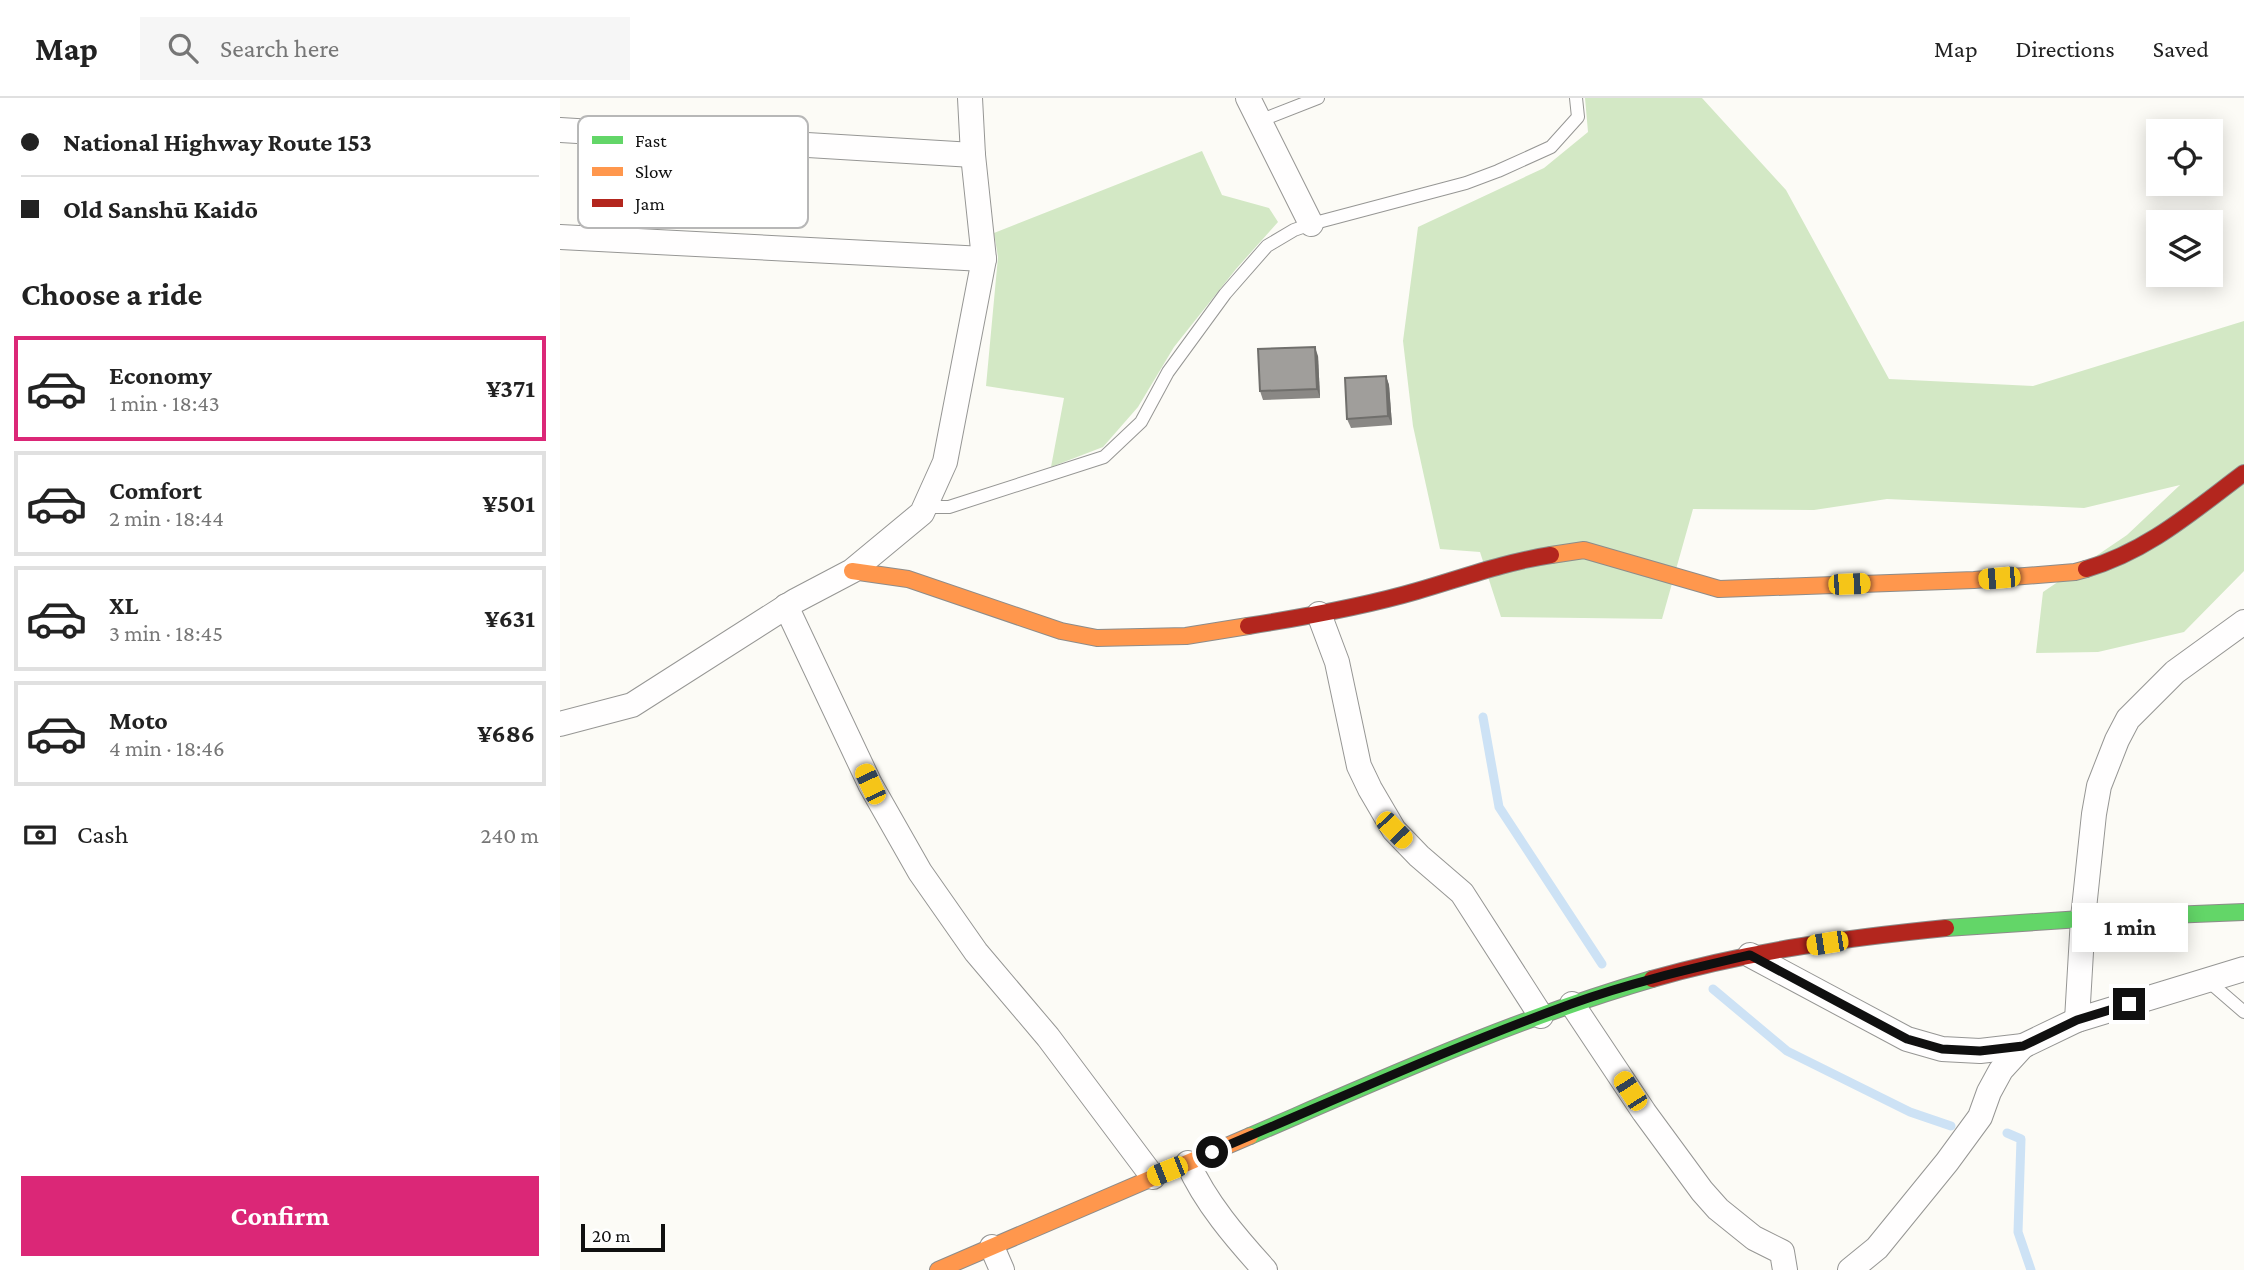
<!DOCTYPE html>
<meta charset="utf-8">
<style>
:root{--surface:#fff;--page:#f6f6f6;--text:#222;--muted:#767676;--line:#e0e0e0;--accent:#db2777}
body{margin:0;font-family:"Crimson Pro",serif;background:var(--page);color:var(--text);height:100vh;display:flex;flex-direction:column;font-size:26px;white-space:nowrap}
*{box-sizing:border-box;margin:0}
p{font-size:23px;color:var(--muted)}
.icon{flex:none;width:38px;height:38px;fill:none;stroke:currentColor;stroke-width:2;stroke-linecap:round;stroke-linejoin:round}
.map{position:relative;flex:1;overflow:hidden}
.details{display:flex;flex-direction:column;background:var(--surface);width:560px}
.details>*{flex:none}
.banner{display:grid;align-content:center;height:154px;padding:0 21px;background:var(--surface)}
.buttons{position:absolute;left:1586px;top:21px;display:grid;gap:14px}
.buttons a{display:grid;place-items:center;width:77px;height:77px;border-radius:0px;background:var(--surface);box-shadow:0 4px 18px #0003;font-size:35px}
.scale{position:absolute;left:21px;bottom:18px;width:84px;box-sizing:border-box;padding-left:7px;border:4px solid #101010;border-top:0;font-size:19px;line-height:24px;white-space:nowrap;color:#101010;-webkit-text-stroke:5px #fff;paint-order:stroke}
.end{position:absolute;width:32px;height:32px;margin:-16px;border:9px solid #101010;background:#fff;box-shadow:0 0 0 4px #fff}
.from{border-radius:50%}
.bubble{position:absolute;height:49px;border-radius:0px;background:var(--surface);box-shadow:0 4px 18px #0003;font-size:23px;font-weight:700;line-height:49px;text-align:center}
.car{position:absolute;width:21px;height:42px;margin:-21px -10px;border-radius:9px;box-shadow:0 0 5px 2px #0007;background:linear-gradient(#f5c518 24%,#345 0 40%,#f5c518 0 76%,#345 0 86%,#f5c518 0)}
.banner b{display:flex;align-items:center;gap:24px;height:66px;font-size:26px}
.banner b+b{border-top:2px solid var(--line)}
.banner i{width:18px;height:18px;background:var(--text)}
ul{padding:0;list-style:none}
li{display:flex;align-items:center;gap:21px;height:105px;margin:0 14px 10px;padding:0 7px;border:4px solid var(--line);border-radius:0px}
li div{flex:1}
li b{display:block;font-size:26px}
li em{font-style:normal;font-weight:700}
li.active{border-color:var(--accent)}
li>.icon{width:63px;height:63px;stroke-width:1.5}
h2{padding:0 21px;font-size:32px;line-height:84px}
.pay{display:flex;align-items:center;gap:18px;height:77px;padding:0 21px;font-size:26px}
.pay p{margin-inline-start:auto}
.button{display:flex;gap:14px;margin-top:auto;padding:14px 21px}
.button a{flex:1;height:80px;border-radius:0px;background:var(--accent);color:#fff;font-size:28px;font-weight:700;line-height:80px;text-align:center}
header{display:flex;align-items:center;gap:42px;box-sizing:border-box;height:98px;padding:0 35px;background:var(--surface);border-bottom:2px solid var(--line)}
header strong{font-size:33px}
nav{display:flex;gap:38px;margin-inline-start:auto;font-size:24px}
.search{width:490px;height:63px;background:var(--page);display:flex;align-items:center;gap:18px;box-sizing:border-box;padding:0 24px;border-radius:0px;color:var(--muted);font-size:26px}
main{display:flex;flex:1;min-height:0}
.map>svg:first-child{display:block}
.forest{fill:#d3e8c5}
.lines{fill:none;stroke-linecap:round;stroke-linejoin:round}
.stream{stroke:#cde2f5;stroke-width:9}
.lane-casing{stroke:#969694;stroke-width:14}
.street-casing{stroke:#969694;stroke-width:26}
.fast-casing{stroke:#8d8c8a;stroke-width:18}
.slow-casing{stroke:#8d8c8a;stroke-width:18}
.jam-casing{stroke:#8d8c8a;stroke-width:18}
.lane{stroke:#fffefe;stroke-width:12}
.street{stroke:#fffefe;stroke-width:24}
.fast{stroke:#63d668;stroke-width:16}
.slow{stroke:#ff974d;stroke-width:16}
.jam{stroke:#b3261e;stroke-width:16}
.wall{fill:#8a8885}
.shaded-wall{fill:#706f6c}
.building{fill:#a09e9b;stroke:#706f6c;stroke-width:2}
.route{stroke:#101010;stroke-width:9}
.key{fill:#fff;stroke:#b7b7b7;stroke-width:2}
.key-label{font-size:19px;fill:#101010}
</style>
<header>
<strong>Map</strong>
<div class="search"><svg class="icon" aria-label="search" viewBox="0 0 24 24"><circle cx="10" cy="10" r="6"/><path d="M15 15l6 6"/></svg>Search here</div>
<nav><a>Map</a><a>Directions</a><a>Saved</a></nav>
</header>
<main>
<section class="details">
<div class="banner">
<b><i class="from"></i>National Highway Route 153</b>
<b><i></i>Old Sanshū Kaidō</b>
</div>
<h2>Choose a ride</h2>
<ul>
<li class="active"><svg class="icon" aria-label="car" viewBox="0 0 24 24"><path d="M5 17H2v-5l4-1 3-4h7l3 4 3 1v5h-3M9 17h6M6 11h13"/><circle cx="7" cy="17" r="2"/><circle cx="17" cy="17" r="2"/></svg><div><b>Economy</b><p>1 min · 18:43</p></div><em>¥371</em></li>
<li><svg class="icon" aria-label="car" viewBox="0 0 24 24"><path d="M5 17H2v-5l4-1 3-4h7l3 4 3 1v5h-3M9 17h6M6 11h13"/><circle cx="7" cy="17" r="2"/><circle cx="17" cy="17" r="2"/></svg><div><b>Comfort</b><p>2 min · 18:44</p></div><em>¥501</em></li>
<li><svg class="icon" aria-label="car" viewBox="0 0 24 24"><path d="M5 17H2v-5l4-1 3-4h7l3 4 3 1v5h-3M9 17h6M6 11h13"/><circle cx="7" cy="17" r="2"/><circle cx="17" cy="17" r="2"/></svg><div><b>XL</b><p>3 min · 18:45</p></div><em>¥631</em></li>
<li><svg class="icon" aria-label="car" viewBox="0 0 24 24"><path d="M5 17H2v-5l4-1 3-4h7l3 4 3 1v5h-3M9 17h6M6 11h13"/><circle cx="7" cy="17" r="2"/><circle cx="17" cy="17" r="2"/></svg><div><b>Moto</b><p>4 min · 18:46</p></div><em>¥686</em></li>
</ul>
<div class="pay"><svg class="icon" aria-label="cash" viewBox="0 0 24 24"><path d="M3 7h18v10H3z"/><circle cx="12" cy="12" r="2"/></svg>Cash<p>240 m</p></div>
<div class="button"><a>Confirm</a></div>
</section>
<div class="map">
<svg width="1684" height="1172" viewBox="0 0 1684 1172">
<rect width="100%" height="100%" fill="#fcfbf6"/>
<g class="forest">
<polygon points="1025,0 1142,0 1226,92 1329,281 1473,288 1684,223 1684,473 1624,534 1538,554 1476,555 1483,494 1567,437 1620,387 1524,410 1327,401 1254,412 1133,411 1102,521 941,519 920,454 880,451 853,328 843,243 858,129 984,70 1028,34"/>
<polygon points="642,53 662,97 709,110 718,124 676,171 614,249 578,309 543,349 491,369 504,300 426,288 438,159 434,135"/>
</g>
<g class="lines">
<g class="stream">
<polyline points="923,619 939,709 1042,866"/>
<polyline points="1153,891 1227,953 1350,1014 1391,1028"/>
<polyline points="1447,1035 1461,1041 1458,1134 1471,1172"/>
</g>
<defs>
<g id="lane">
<polyline points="699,23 758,0"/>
<polyline points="365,409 389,409 544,359 581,324 608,274 665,196 707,148 734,132 751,126 906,85 938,73 991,49 1018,19 1016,0"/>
<polyline points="1647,882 1684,914"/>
</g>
<g id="street">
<polyline points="688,0 751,126"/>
<polyline points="0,32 413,57"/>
<polyline points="0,139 424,161"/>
<polyline points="226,508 310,686 360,774 416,854 488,939 593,1079"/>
<polyline points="759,516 777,564 799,668 810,691 834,732 859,758 902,795 981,918"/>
<polyline points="0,626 72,607 235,503 292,473 362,415 385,364 424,161 413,57 410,0"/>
<polyline points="1190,857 1347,941 1382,951 1420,953 1463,948 1517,922 1684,871"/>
<polyline points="1012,906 1084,1014 1142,1093 1158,1111 1194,1140 1222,1154 1225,1172"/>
<polyline points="1517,922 1523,820 1534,716 1539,688 1557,642 1568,621 1615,574 1684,524"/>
<path d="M628,1065C645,1104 676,1140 705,1172"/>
<polyline points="432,1149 442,1172"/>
<polyline points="1290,1172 1317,1150 1387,1064 1420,1019 1429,994 1441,972 1463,948"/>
</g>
<g id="fast">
<polyline points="1386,830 1536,820 1684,814"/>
<path d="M690,1038C822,981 954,921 1092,881"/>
</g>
<g id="slow">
<polyline points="991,457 1024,452 1159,491 1414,482 1515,474 1526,471"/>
<polyline points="292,473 348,481 501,533 537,540 626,538 688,528"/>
<polyline points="378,1172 690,1038"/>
</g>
<g id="jam">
<path d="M1526,471C1588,453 1633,413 1684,375"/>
<path d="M688,528C745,519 802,509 857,493C902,480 945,464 991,457"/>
<path d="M1092,881C1188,853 1287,840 1386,830"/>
</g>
</defs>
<use href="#lane" class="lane-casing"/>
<use href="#street" class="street-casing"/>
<use href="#fast" class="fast-casing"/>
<use href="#slow" class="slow-casing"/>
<use href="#jam" class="jam-casing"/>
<use href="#lane" class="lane"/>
<use href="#street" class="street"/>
<use href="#fast" class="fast"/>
<use href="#slow" class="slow"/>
<use href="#jam" class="jam"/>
</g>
<g class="wall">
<polygon points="758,258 760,300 703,302 700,293"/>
<polygon points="826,278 829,287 832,327 791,330 787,321"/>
</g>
<g class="shaded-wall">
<polygon points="755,249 758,258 760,300 757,291"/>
<polygon points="826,278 829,287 832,327 828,318"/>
</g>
<g class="building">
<polygon points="755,249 757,291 700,293 698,251"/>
<polygon points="826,278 828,318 787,321 785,280"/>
</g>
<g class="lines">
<path class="route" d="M652,1054C771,1004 889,950 1011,906C1069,885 1130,871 1190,857L1347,941L1382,951L1420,953L1463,948L1517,922L1569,906"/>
</g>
<rect x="18" y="18" width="230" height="112" rx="10" class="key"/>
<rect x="32" y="38" width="31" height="8" fill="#63d668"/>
<rect x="32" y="69" width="31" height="9" fill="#ff974d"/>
<rect x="32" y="101" width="31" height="8" fill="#b3261e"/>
<g class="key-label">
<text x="75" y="49">Fast</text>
<text x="75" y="80">Slow</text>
<text x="75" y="112">Jam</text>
</g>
</svg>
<div class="buttons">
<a><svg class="icon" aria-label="locate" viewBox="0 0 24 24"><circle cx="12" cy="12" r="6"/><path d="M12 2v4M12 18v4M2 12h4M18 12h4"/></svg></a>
<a><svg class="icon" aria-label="layers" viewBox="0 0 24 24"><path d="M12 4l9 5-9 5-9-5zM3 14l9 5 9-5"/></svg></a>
</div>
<div class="scale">20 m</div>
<i class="end from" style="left:652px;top:1054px"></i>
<i class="end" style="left:1569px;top:906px"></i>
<div class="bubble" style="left:1512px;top:805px;width:116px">1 min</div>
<i class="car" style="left:1439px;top:480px;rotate:265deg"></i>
<i class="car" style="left:1289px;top:486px;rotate:88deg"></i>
<i class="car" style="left:310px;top:686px;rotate:335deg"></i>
<i class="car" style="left:834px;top:732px;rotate:136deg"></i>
<i class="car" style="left:1267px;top:845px;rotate:261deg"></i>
<i class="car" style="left:1070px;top:993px;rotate:327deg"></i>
<i class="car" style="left:607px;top:1073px;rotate:248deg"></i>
</div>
</main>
